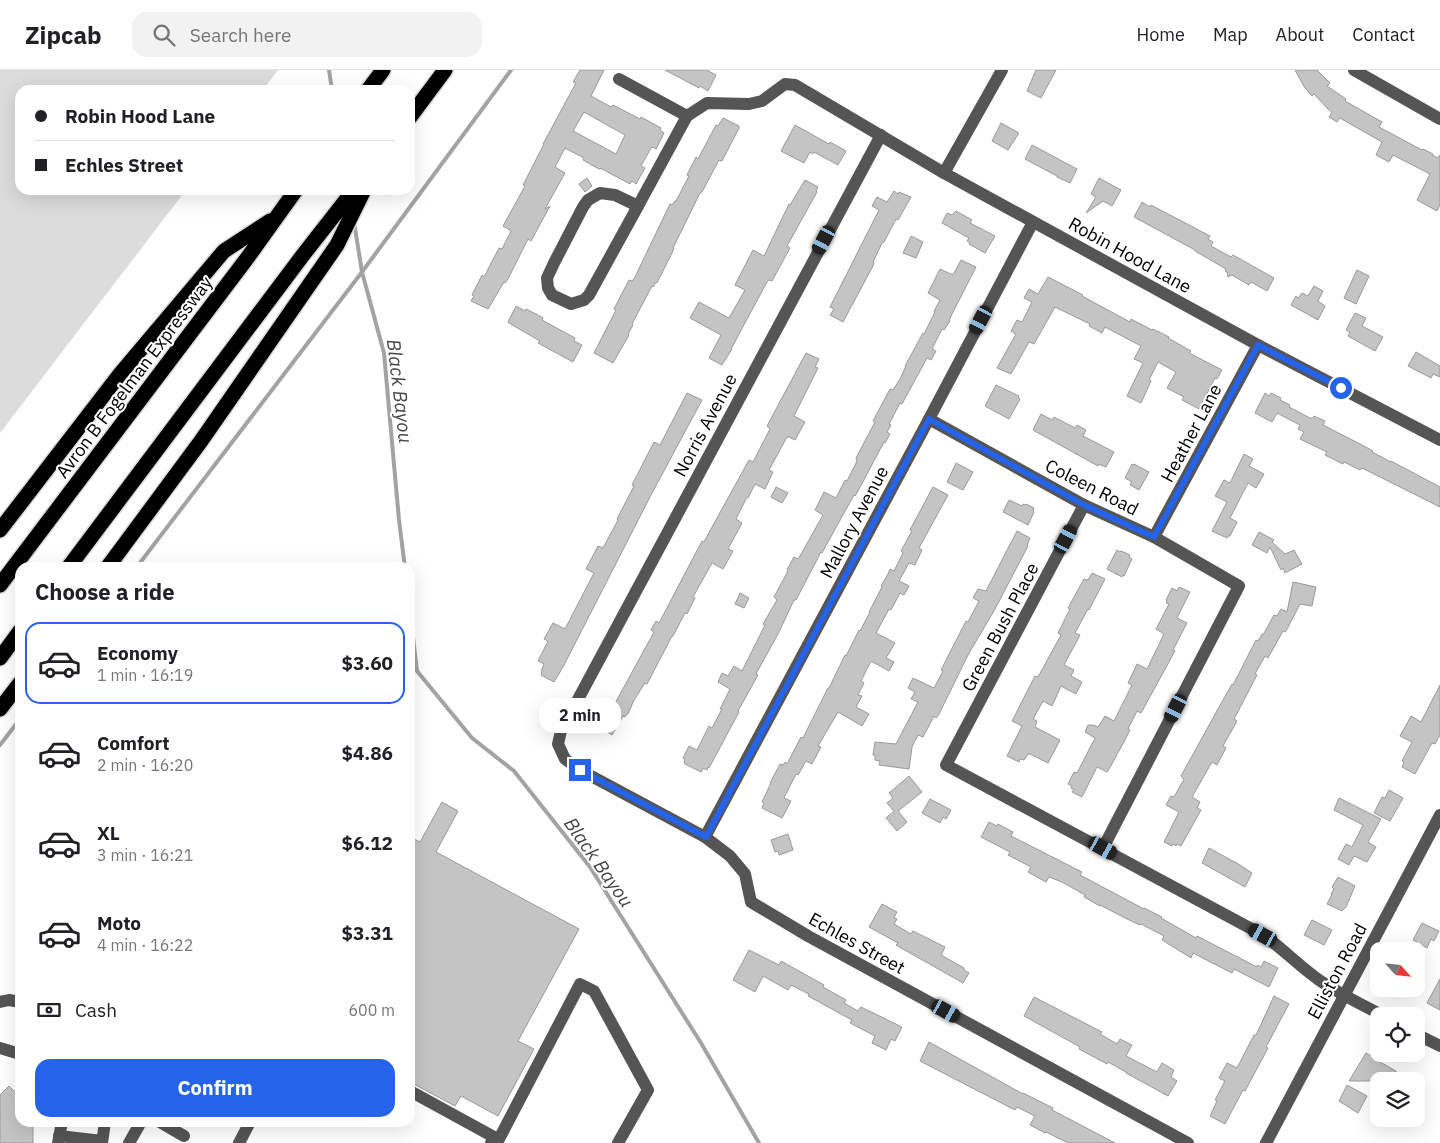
<!DOCTYPE html>
<meta charset="utf-8">
<style>
:root{--surface:#fff;--page:#f2f2f2;--text:#202124;--muted:#757577;--line:#e0e0e0;--accent:#2563eb}
body{margin:0;font-family:"IBM Plex Sans",sans-serif;background:var(--page);color:var(--text);height:100vh;display:flex;flex-direction:column;font-size:19px;white-space:nowrap}
*{box-sizing:border-box;margin:0}
p{font-size:16px;color:var(--muted)}
.icon{flex:none;width:28px;height:28px;fill:none;stroke:currentColor;stroke-width:2;stroke-linecap:round;stroke-linejoin:round}
.map{position:relative;flex:1;overflow:hidden}
.side{position:absolute;left:15px;top:492px;width:400px;height:565px;display:flex;flex-direction:column;background:var(--surface);border-radius:15px;box-shadow:0 5px 20px #0002}
.side>*{flex:none}
.top-card{position:absolute;left:15px;top:15px;width:400px;height:110px;border-radius:15px;box-shadow:0 5px 20px #0002;display:grid;align-content:center;height:110px;padding:0 20px;background:var(--surface)}
.needle{width:32px;rotate:117deg}
.fabs{position:absolute;left:1370px;top:872px;display:grid;gap:10px}
.fabs a{display:grid;place-items:center;width:55px;height:55px;border-radius:10px;background:var(--surface);box-shadow:0 5px 20px #0002;font-size:25px}
.end{position:absolute;width:22px;height:22px;margin:-11px;border:6px solid #2563eb;background:#fff;box-shadow:0 0 0 2px #fff}
.from{border-radius:50%}
.bubble{position:absolute;height:35px;border-radius:15px;background:var(--surface);box-shadow:0 5px 20px #0002;font-size:16px;font-weight:800;line-height:35px;text-align:center}
.car{position:absolute;width:15px;height:30px;margin:-15px -8px;border-radius:6px;box-shadow:0 0 4px 1px #0007;background:linear-gradient(#222 24%,#8ab4d8 0 40%,#222 0 76%,#8ab4d8 0 86%,#222 0)}
.top-card b{display:flex;align-items:center;gap:18px;height:48px;font-size:19px}
.top-card b+b{border-top:1px solid var(--line)}
.top-card i{width:12px;height:12px;background:var(--text)}
ul{padding:0;list-style:none}
li{display:flex;align-items:center;gap:15px;height:82px;margin:0 10px 8px;padding:0 10px;border:2px solid transparent;border-radius:15px}
li div{flex:1}
li b{display:block;font-size:19px}
li em{font-style:normal;font-weight:800}
li.selected{border-color:var(--accent)}
li>.icon{width:45px;height:45px;stroke-width:1.5}
h2{padding:0 20px;font-size:22px;line-height:60px}
.pay{display:flex;align-items:center;gap:12px;height:55px;padding:0 20px;font-size:19px}
.pay p{margin-inline-start:auto}
.primary-button{display:flex;gap:10px;margin-top:auto;padding:10px 20px}
.primary-button a{flex:1;height:58px;border-radius:15px;background:var(--accent);color:#fff;font-size:20px;font-weight:800;line-height:58px;text-align:center}
header{display:flex;align-items:center;gap:30px;box-sizing:border-box;height:70px;padding:0 25px;background:var(--surface);border-bottom:1px solid var(--line)}
header strong{font-size:24px}
nav{display:flex;gap:28px;margin-inline-start:auto;font-size:18px}
.search{width:350px;height:45px;background:var(--page);display:flex;align-items:center;gap:12px;box-sizing:border-box;padding:0 18px;border-radius:15px;color:var(--muted);font-size:19px}
.map>svg:first-child{display:block}
.green{fill:#dcdcdc}
.lines{fill:none;stroke-linecap:round;stroke-linejoin:round}
.stream{stroke:#a3a3a3;stroke-width:4}
.building{fill:#c4c4c4;stroke:#999;fill-rule:evenodd}
.highway-casing{stroke:#dbdbdb;stroke-width:18}
.minor{stroke:#555;stroke-width:12}
.highway{stroke:#000;stroke-width:15}
.route{stroke:#2563eb;stroke-width:6}
.labels{text-anchor:middle;dominant-baseline:central;stroke-width:4;stroke-linejoin:round;paint-order:stroke}
.street-label{font-size:18px;fill:#000;stroke:#fff}
.water-label{font-size:19px;font-style:italic;fill:#444;stroke:#fff}
</style>
<header>
<strong>Zipcab</strong>
<div class="search"><svg class="icon" aria-label="search" viewBox="0 0 24 24"><circle cx="10" cy="10" r="6"/><path d="M15 15l6 6"/></svg>Search here</div>
<nav><a>Home</a><a>Map</a><a>About</a><a>Contact</a></nav>
</header>
<div class="map">
<svg width="1440" height="1073" viewBox="0 0 1440 1073">
<rect width="100%" height="100%" fill="#fff"/>
<polygon class="green" points="0,0 278,0 263,20 20,20 20,120 186,120 0,363"/>
<g class="lines">
<g class="stream">
<polyline points="329,0 332,20"/>
<polyline points="354,152 362,202 384,283 399,450 405,498"/>
<polyline points="136,498 362,202 511,0"/>
<polyline points="410,542 417,601 472,668 514,701 590,797 701,973 759,1073"/>
<polyline points="0,675 20,649"/>
</g>
</g>
<g class="building">
<path d="M580,0H604L591,26L611,37L613,35L640,49L641,47L661,58L660,60L664,63L656,79L652,77L651,78L641,96L645,98L636,114L632,111L630,114L602,99H599L583,90L584,88L565,78L555,97L565,103L545,139L550,136L531,171L528,169L508,209L505,213L504,212L488,239L471,231L474,226L472,225L482,205L484,207L499,178L502,179L511,161L503,156L525,116L523,115L544,74H543L576,13L573,12ZM584,42L625,65L616,84L573,61Z"/>
<polygon points="665,0 707,0 716,5 708,21 700,16 699,18"/>
<polygon points="1036,0 1056,0 1041,28 1027,21"/>
<polygon points="1295,0 1317,0 1330,13 1327,16 1346,29 1345,31 1382,52 1379,57 1422,80 1423,79 1433,84 1432,85 1438,88 1440,85 1440,135 1437,141 1417,130 1430,104 1393,85 1389,92 1376,85 1382,72 1340,48 1337,52 1329,47 1332,42 1328,39 1314,24 1312,26 1305,18"/>
<polygon points="723,48 739,56 739,58 722,91 719,90 702,122 700,123 673,178 674,178 672,183 657,213 656,212 653,217 652,216 632,254 633,255 628,264 629,265 613,293 594,283 616,240 614,239 629,210 632,211 635,207 670,134 672,135 675,131 676,131 689,106 687,105 696,87 698,89 716,55 718,56"/>
<polygon points="1001,53 1019,63 1008,80 992,71"/>
<polygon points="795,55 829,74 830,72 846,81 838,95 814,82 813,84 810,82 804,93 781,81"/>
<polygon points="1032,75 1077,99 1070,113 1057,107 1057,106 1025,89"/>
<polygon points="587,108 592,116 585,122 579,114"/>
<polygon points="1099,108 1121,120 1112,136 1103,131 1086,143 1096,127 1091,124"/>
<polygon points="805,110 818,117 816,121 817,122 787,176 790,178 772,211 769,210 767,212 731,279 732,279 722,295 709,288 721,265 690,248 699,232 729,248 745,220 735,215 753,180 764,186 789,134 790,135"/>
<polygon points="894,121 898,124 899,122 911,127 898,150 896,149 884,172 882,173 873,192 874,192 873,196 843,252 830,245 834,239 830,237 879,140 872,136 877,127 887,132"/>
<polygon points="1142,132 1150,137 1151,135 1210,166 1208,169 1213,172 1211,176 1231,187 1233,185 1274,208 1267,221 1251,212 1249,215 1232,205 1228,207 1227,202 1225,201 1226,199 1195,181 1195,180 1134,147"/>
<polygon points="956,141 972,150 970,153 995,166 985,183 969,174 970,173 967,171 969,168 942,153 947,143 952,145"/>
<polygon points="911,166 923,172 916,188 903,183"/>
<polygon points="961,190 976,197 952,244 949,251 950,251 944,260 942,259 932,279 936,281 931,290 927,288 902,334 900,333 889,354 891,355 887,362 890,364 885,373 884,372 858,421 855,426 854,425 823,481 822,483 821,482 796,530 794,530 778,564 756,604 758,605 738,641 739,642 709,698 708,697 707,700 703,698 701,702 685,694 684,692 685,689 683,688 689,676 697,680 709,656 712,658 722,639 720,639 730,619 718,612 722,603 728,606 734,596 742,601 765,555 763,554 777,530 774,527 788,501 787,500 794,487 798,489 800,486 823,445 815,440 824,422 836,428 845,410 847,411 857,391 856,388 875,352 873,351 890,319 893,320 900,309 906,296 905,296 923,263 924,264 934,244 935,241 934,241 940,230 928,223 940,199 953,205"/>
<polygon points="1357,200 1369,206 1356,234 1344,228"/>
<polygon points="1048,207 1083,225 1082,226 1130,252 1131,249 1152,260 1153,259 1169,267 1168,268 1191,281 1189,283 1222,300 1217,309 1215,308 1199,339 1182,330 1184,327 1167,318 1176,302 1158,292 1149,310 1151,311 1141,333 1127,326 1143,293 1134,289 1141,276 1105,257 1102,263 1089,256 1090,254 1055,237 1034,274 1029,272 1011,304 997,298 1016,264 1011,261 1017,250 1022,252 1032,232 1024,228 1029,219 1038,224"/>
<polygon points="1314,216 1323,221 1318,231 1325,236 1318,250 1291,235 1296,226 1298,228 1302,223 1308,226"/>
<polygon points="516,236 525,241 526,239 538,245 543,248 542,250 575,268 574,271 582,275 573,292 538,273 540,271 509,253 508,252"/>
<polygon points="1355,243 1366,248 1362,256 1383,267 1375,281 1348,266 1350,262 1346,260"/>
<polygon points="1416,282 1440,296 1440,307 1433,304 1431,308 1408,296"/>
<polygon points="806,283 819,289 815,297 818,298 794,346 805,352 795,370 789,367 787,367 769,400 773,402 765,419 755,414 748,428 747,427 736,449 742,453 728,479 733,481 723,499 712,493 693,527 695,528 687,544 685,543 673,566 672,566 647,614 645,613 634,630 628,644 627,644 625,647 623,646 612,665 604,660 615,641 612,640 613,637 654,562 651,560 656,551 659,553 702,471 704,472 706,468 749,390 753,392 770,359 767,356"/>
<polygon points="996,315 1019,326 1018,327 1020,329 1009,349 985,336"/>
<polygon points="687,323 702,330 651,425 563,597 554,612 541,605 542,601 541,601 544,594 538,591 548,571 544,569 553,553 565,559 594,503 586,499 598,476 603,478 618,450 617,449 634,416 632,415 654,372 660,375"/>
<polygon points="1265,323 1269,326 1271,323 1281,328 1280,330 1290,335 1289,337 1310,348 1313,348 1314,346 1325,351 1323,355 1362,375 1373,381 1372,382 1391,392 1391,391 1440,417 1440,437 1362,398 1360,400 1344,392 1343,394 1325,385 1327,382 1300,369 1304,362 1298,359 1300,355 1277,343 1272,352 1255,343"/>
<polygon points="1041,344 1052,350 1054,347 1075,358 1077,355 1086,360 1083,366 1114,382 1106,397 1101,395 1099,394 1098,396 1033,360"/>
<polygon points="1244,384 1253,389 1249,396 1264,404 1256,418 1248,413 1230,448 1237,452 1230,466 1228,466 1227,468 1212,461 1227,432 1215,426 1224,410 1230,413"/>
<polygon points="956,393 973,402 963,420 947,412"/>
<polygon points="1132,394 1134,395 1134,394 1149,402 1139,420 1130,415 1132,412 1125,408"/>
<polygon points="776,417 788,423 782,433 771,427"/>
<polygon points="933,417 948,425 919,478 922,480 915,495 909,493 899,511 909,516 904,525 900,523 891,540 889,539 876,563 895,573 886,588 894,592 889,601 871,591 861,611 864,613 858,625 862,626 856,637 869,644 862,656 838,642 818,676 821,677 812,694 806,691 798,705 796,704 784,728 791,731 782,748 762,738 764,733 762,732 771,713 770,713 780,694 783,695 785,692 787,694 801,667 803,668 828,618 829,618 845,585 846,586 859,560 860,561 870,542 869,542 882,517 881,516 888,504 890,499 894,501 903,483 901,481 912,461 910,460 911,458"/>
<polygon points="1009,430 1022,436 1023,434 1025,435 1026,434 1034,438 1033,441 1034,442 1028,455 1003,442"/>
<polygon points="1017,461 1030,468 1027,475 1028,476 995,539 968,585 939,644 936,648 934,646 923,667 918,665 912,677 909,699 879,695 880,691 875,690 875,685 873,685 875,672 896,674 918,632 911,629 915,622 908,618 913,608 934,618 943,601 941,600 966,551 968,552 979,531 973,528 978,519 986,521"/>
<polygon points="1259,462 1274,470 1272,472 1285,484 1294,480 1302,494 1285,503 1283,498 1281,500 1270,477 1267,483 1252,475"/>
<polygon points="1117,480 1120,482 1121,481 1130,485 1129,487 1132,489 1124,506 1123,505 1122,507 1107,499"/>
<polygon points="1092,503 1105,509 1089,540 1088,539 1075,563 1080,565 1064,595 1074,600 1071,606 1082,612 1076,624 1061,616 1052,636 1043,631 1033,649 1037,651 1035,657 1060,670 1048,693 1030,684 1028,684 1024,690 1020,689 1019,692 1007,686 1022,656 1012,651 1035,606 1038,607 1061,565 1058,563 1070,539 1068,538 1084,509 1088,510"/>
<polygon points="1293,512 1316,517 1312,536 1300,534 1286,561 1285,562 1283,561 1268,588 1265,586 1255,604 1257,605 1234,649 1237,651 1223,676 1226,678 1217,695 1212,692 1192,727 1200,732 1197,738 1201,740 1181,776 1177,774 1176,776 1173,774 1172,776 1164,772 1179,742 1166,735 1171,726 1174,727 1184,709 1181,706 1213,648 1232,614 1233,615 1256,570 1258,571 1262,564 1263,565 1274,545 1277,546 1281,539 1287,542"/>
<polygon points="1179,517 1190,522 1177,548 1187,553 1173,580 1175,581 1141,643 1137,641 1128,659 1130,660 1126,668 1108,701 1107,702 1097,697 1082,727 1072,722 1074,720 1071,718 1072,716 1068,714 1074,702 1077,703 1095,668 1085,662 1088,655 1093,655 1098,657 1105,646 1114,651 1132,615 1128,613 1137,594 1147,599 1164,564 1156,559 1169,534 1166,533 1167,531 1166,530 1172,518 1177,521"/>
<polygon points="740,523 749,528 744,538 735,534"/>
<polygon points="1440,615 1440,665 1435,674 1432,673 1415,704 1402,697 1404,692 1402,691 1412,672 1400,666 1411,646 1421,652"/>
<polygon points="909,706 922,722 898,741 907,752 897,761 886,748 894,741 887,733 893,728 889,723"/>
<polygon points="1389,720 1403,728 1390,751 1374,743 1382,727 1385,728"/>
<polygon points="1339,728 1381,749 1368,772 1376,777 1367,792 1354,786 1349,795 1338,789 1346,774 1352,777 1363,755 1334,740"/>
<polygon points="930,729 951,740 946,749 943,747 940,753 922,743"/>
<polygon points="442,732 458,741 436,782 579,859 518,971 534,979 498,1046 461,1026 455,1036 410,1012 410,767 420,772"/>
<polygon points="989,752 997,756 998,754 1013,762 1011,766 1082,802 1080,805 1144,839 1144,838 1162,847 1161,848 1196,868 1197,866 1257,897 1258,895 1261,897 1264,891 1278,898 1269,917 1234,899 1232,903 1193,883 1191,888 1162,870 1164,866 1141,854 1140,855 1127,849 1100,835 1100,836 1084,827 1085,825 1062,812 1049,807 1046,812 1028,802 1031,797 1008,785 1010,782 981,767"/>
<polygon points="788,764 793,780 779,785 778,781 775,782 771,770"/>
<polygon points="1209,778 1240,795 1252,803 1245,817 1202,793"/>
<polygon points="1338,807 1355,816 1346,837 1342,841 1327,834 1332,824 1331,824 1334,819 1332,817"/>
<polygon points="882,834 897,842 894,848 897,849 894,854 911,864 913,861 945,877 941,885 964,898 964,900 969,903 963,913 896,875 898,873 869,857"/>
<polygon points="1312,850 1332,860 1324,875 1304,865"/>
<polygon points="1422,853 1439,861 1434,871 1431,869 1427,878 1413,870"/>
<polygon points="749,880 779,895 781,891 824,915 823,917 846,930 844,933 858,941 861,937 902,957 895,971 891,969 886,980 872,973 875,966 850,953 852,950 808,926 809,924 791,915 788,920 763,906 755,922 733,910"/>
<polygon points="1440,909 1440,940 1427,933"/>
<polygon points="1274,926 1289,934 1266,977 1268,978 1245,1021 1243,1020 1225,1054 1210,1046 1217,1031 1215,1030 1225,1011 1219,1008 1227,993 1237,998 1254,965 1256,965"/>
<polygon points="1034,927 1102,962 1100,964 1117,974 1120,969 1132,975 1126,986 1157,1002 1162,993 1174,1000 1171,1007 1177,1011 1168,1026 1126,1003 1126,1002 1108,992 1107,994 1079,979 1080,977 1024,946"/>
<polygon points="929,972 1023,1024 1023,1023 1053,1038 1052,1040 1056,1042 1115,1073 1068,1073 1046,1062 1045,1063 1030,1055 1035,1046 1017,1037 1015,1040 920,991"/>
<polygon points="1366,983 1380,991 1380,992 1396,1001 1396,1002 1412,1011 1349,1011"/>
<polygon points="1347,1015 1367,1026 1358,1043 1339,1031"/>
<polygon points="9,1016 20,1027 20,1052 33,1052 33,1073 0,1073 0,1025"/>
</g>
<g class="lines">
<defs>
<g id="highway">
<polyline points="368,20 383,0"/>
<polyline points="410,47 445,0"/>
<polyline points="0,460 120,304 224,181 270,151"/>
<polyline points="68,498 303,185 354,120"/>
<polyline points="107,498 201,371 337,175 364,120"/>
<polyline points="0,515 248,187 296,120"/>
<polyline points="0,588 20,561"/>
<polyline points="0,639 20,613"/>
</g>
</defs>
<use href="#highway" class="highway-casing"/>
<g class="minor">
<polyline points="1354,0 1440,49"/>
<polyline points="619,9 687,46 707,33 749,34 762,31 785,14 795,15 944,103 1258,275 1440,370"/>
<polyline points="881,65 561,661 558,674 565,689 580,700 705,767 730,786 745,804 751,832 808,866 1188,1073"/>
<polyline points="944,103 1002,0"/>
<polygon points="600,123 615,125 638,136 589,225 584,230 571,234 552,225 548,218 547,208 554,193 583,137 588,130"/>
<polyline points="638,136 687,46"/>
<polyline points="929,349 1084,435 1154,467 1239,516 1103,778"/>
<path d="M1084,435L946,695L1263,865C1285,880 1303,900 1325,914C1344,926 1364,936 1384,946"/>
<polyline points="1154,467 1258,275"/>
<polyline points="705,767 929,349 1033,152"/>
<polyline points="0,932 9,930 20,932"/>
<polyline points="1416,964 1440,976"/>
<polyline points="0,978 20,984"/>
<polyline points="410,1021 494,1067 491,1073"/>
<polyline points="160,1052 184,1066"/>
<polyline points="59,1066 102,1071"/>
<polyline points="499,1069 580,914 594,921 648,1020 618,1073"/>
<polyline points="58,1073 62,1052"/>
<polyline points="102,1073 105,1052"/>
<polyline points="129,1073 141,1052"/>
<polyline points="239,1073 250,1052"/>
<polyline points="1266,1073 1440,745"/>
</g>
<use href="#highway" class="highway"/>
</g>
<g class="lines">
<polyline class="route" points="580,700 706,767 929,349 1084,435 1154,467 1258,275 1341,318"/>
</g>
<g class="labels">
<g class="street-label">
<text transform="translate(1130 185) rotate(29)">Robin Hood Lane</text>
<text transform="translate(134 307) rotate(-53)">Avron B Fogelman Expressway</text>
<text transform="translate(705 355) rotate(-62)">Norris Avenue</text>
<text transform="translate(1191 363) rotate(-62)">Heather Lane</text>
<text transform="translate(1092 417) rotate(27)">Coleen Road</text>
<text transform="translate(854 452) rotate(-62)">Mallory Avenue</text>
<text transform="translate(1000 557) rotate(-62)">Green Bush Place</text>
<text transform="translate(857 873) rotate(29)">Echles Street</text>
<text transform="translate(1337 901) rotate(-62)">Elliston Road</text>
</g>
<g class="water-label">
<text transform="translate(400 321) rotate(83)">Black Bayou</text>
<text transform="translate(599 792) rotate(55)">Black Bayou</text>
</g>
</g>
</svg>
<div class="fabs">
<a><svg class="needle" viewBox="-14 -14 28 28"><path d="M0-13l5 13h-10z" fill="#e53935"/><path d="M0 13l5-13h-10z" fill="#757577"/></svg></a>
<a><svg class="icon" aria-label="locate" viewBox="0 0 24 24"><circle cx="12" cy="12" r="6"/><path d="M12 2v4M12 18v4M2 12h4M18 12h4"/></svg></a>
<a><svg class="icon" aria-label="layers" viewBox="0 0 24 24"><path d="M12 4l9 5-9 5-9-5zM3 14l9 5 9-5"/></svg></a>
</div>
<i class="end from" style="left:1341px;top:318px"></i>
<i class="end" style="left:580px;top:700px"></i>
<div class="bubble" style="left:539px;top:628px;width:82px">2 min</div>
<i class="car" style="left:824px;top:170px;rotate:208deg"></i>
<i class="car" style="left:981px;top:250px;rotate:208deg"></i>
<i class="car" style="left:1066px;top:469px;rotate:28deg"></i>
<i class="car" style="left:1176px;top:638px;rotate:207deg"></i>
<i class="car" style="left:1103px;top:778px;rotate:119deg"></i>
<i class="car" style="left:1263px;top:865px;rotate:299deg"></i>
<i class="car" style="left:946px;top:941px;rotate:119deg"></i>
<div class="top-card">
<b><i class="from"></i>Robin Hood Lane</b>
<b><i></i>Echles Street</b>
</div>
<section class="side">
<h2>Choose a ride</h2>
<ul>
<li class="selected"><svg class="icon" aria-label="car" viewBox="0 0 24 24"><path d="M5 17H2v-5l4-1 3-4h7l3 4 3 1v5h-3M9 17h6M6 11h13"/><circle cx="7" cy="17" r="2"/><circle cx="17" cy="17" r="2"/></svg><div><b>Economy</b><p>1 min · 16:19</p></div><em>$3.60</em></li>
<li><svg class="icon" aria-label="car" viewBox="0 0 24 24"><path d="M5 17H2v-5l4-1 3-4h7l3 4 3 1v5h-3M9 17h6M6 11h13"/><circle cx="7" cy="17" r="2"/><circle cx="17" cy="17" r="2"/></svg><div><b>Comfort</b><p>2 min · 16:20</p></div><em>$4.86</em></li>
<li><svg class="icon" aria-label="car" viewBox="0 0 24 24"><path d="M5 17H2v-5l4-1 3-4h7l3 4 3 1v5h-3M9 17h6M6 11h13"/><circle cx="7" cy="17" r="2"/><circle cx="17" cy="17" r="2"/></svg><div><b>XL</b><p>3 min · 16:21</p></div><em>$6.12</em></li>
<li><svg class="icon" aria-label="car" viewBox="0 0 24 24"><path d="M5 17H2v-5l4-1 3-4h7l3 4 3 1v5h-3M9 17h6M6 11h13"/><circle cx="7" cy="17" r="2"/><circle cx="17" cy="17" r="2"/></svg><div><b>Moto</b><p>4 min · 16:22</p></div><em>$3.31</em></li>
</ul>
<div class="pay"><svg class="icon" aria-label="cash" viewBox="0 0 24 24"><path d="M3 7h18v10H3z"/><circle cx="12" cy="12" r="2"/></svg>Cash<p>600 m</p></div>
<div class="primary-button"><a>Confirm</a></div>
</section>
</div>
